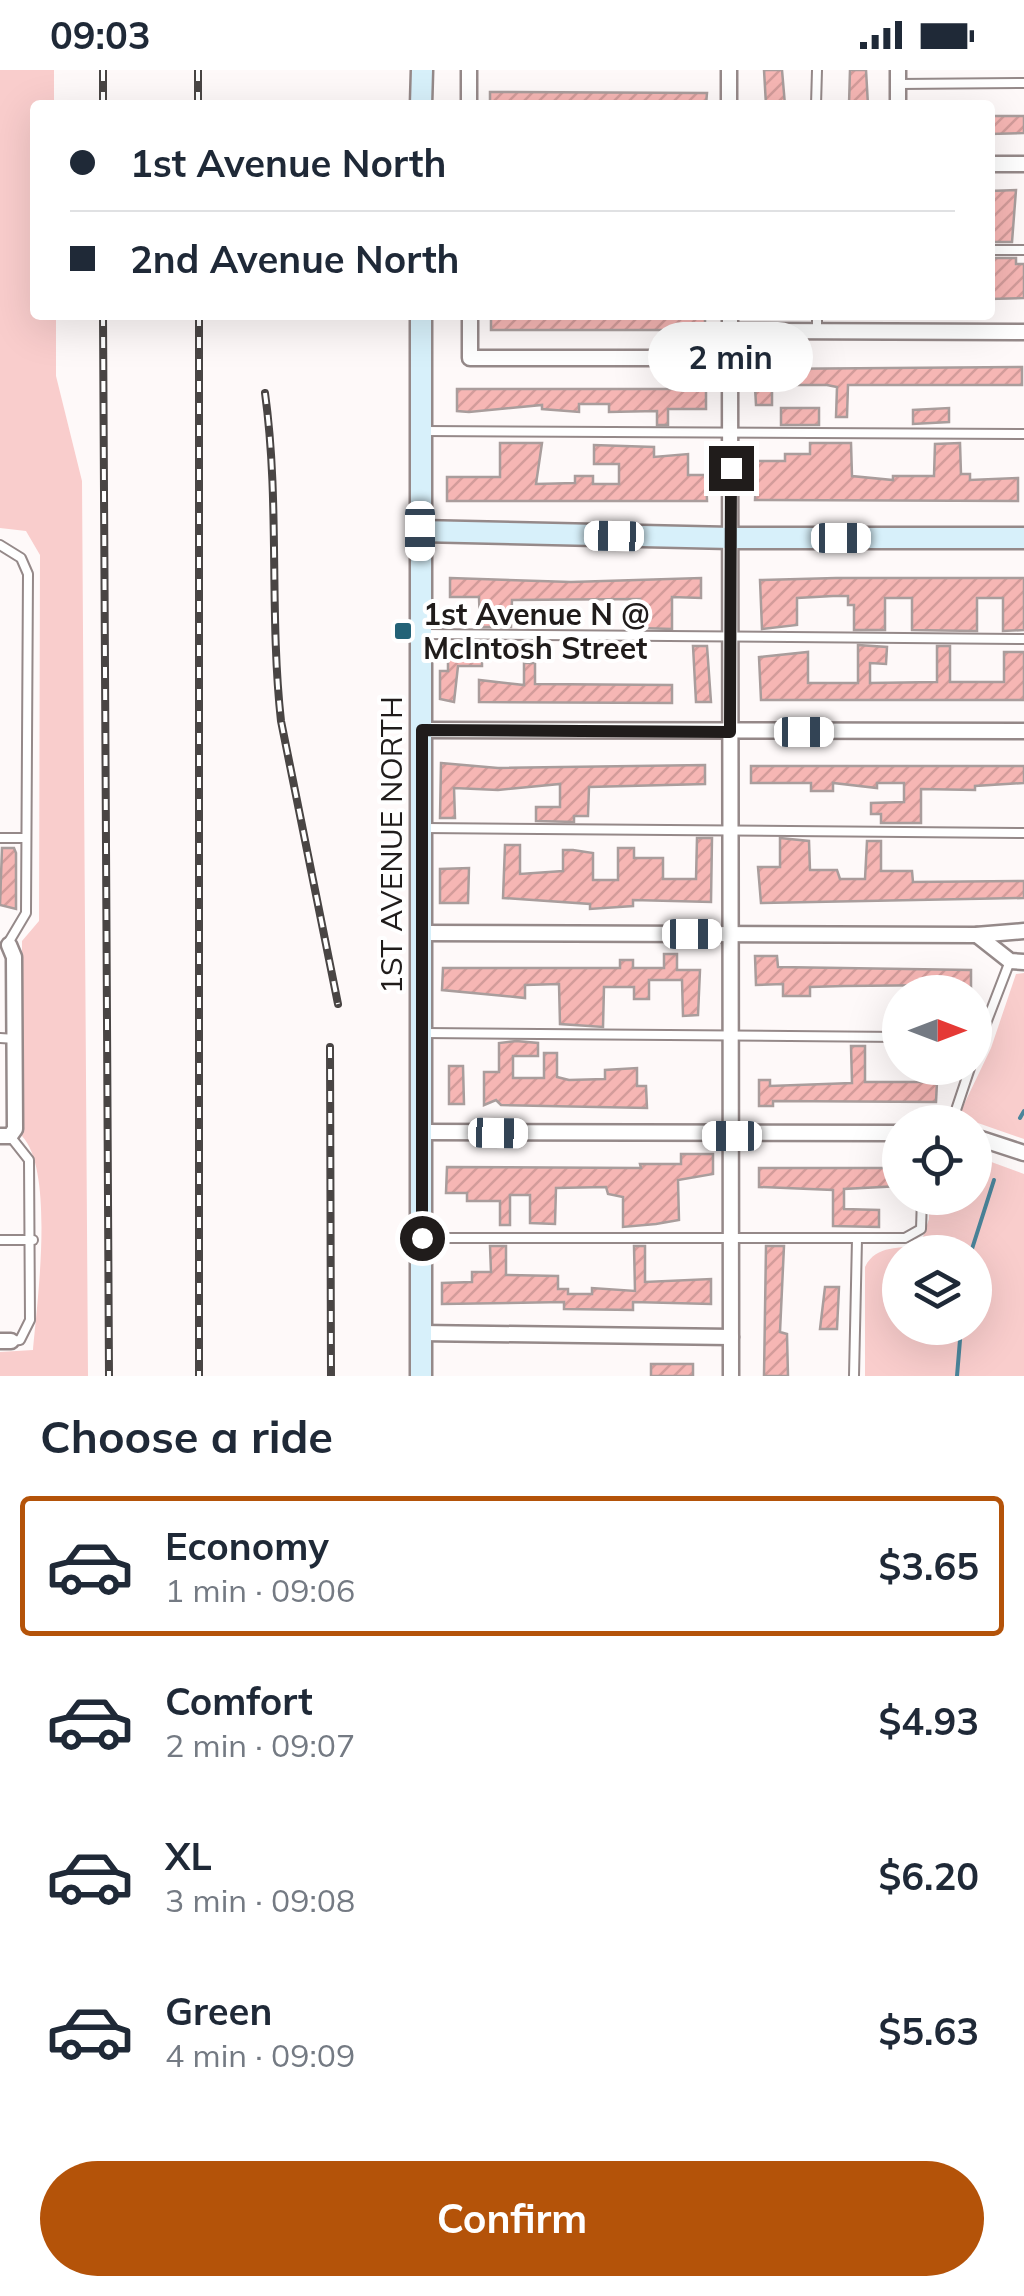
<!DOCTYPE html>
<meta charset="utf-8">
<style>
:root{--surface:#fff;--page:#f6f6f7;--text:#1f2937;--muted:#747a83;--line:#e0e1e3;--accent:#b45309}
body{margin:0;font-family:Mulish,sans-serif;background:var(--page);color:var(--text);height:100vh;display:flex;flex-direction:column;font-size:38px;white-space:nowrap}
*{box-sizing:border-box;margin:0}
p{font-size:32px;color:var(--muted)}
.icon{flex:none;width:55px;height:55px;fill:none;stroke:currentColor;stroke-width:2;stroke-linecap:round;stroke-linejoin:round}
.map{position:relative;height:1306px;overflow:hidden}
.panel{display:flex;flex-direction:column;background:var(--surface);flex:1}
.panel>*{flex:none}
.top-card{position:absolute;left:30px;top:30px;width:965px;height:220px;border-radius:10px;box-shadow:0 10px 40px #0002;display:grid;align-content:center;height:220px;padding:0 40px;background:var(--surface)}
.needle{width:65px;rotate:90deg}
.fabs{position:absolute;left:882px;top:905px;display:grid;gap:20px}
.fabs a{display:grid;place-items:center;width:110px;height:110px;border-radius:50%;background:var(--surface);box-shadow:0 10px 40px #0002;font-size:50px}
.end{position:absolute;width:45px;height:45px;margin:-22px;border:12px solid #201c1b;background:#fff;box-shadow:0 0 0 5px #fff}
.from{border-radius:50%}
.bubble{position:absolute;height:70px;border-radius:35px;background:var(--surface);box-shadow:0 10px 40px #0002;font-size:32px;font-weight:700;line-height:70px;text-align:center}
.car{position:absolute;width:30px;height:60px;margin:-30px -15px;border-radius:12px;box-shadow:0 0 8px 2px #0007;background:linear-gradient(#fff 24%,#345 0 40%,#fff 0 76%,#345 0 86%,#fff 0)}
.top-card b{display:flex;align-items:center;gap:35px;height:95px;font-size:38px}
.top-card b+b{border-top:2px solid var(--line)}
.top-card i{width:25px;height:25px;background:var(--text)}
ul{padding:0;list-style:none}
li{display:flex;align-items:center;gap:30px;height:140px;margin:0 20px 15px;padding:0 20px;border:5px solid transparent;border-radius:10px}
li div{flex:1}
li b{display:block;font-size:38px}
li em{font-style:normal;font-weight:700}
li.selected{border-color:var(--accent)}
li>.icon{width:90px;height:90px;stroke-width:1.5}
h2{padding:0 40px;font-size:45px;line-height:120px}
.button{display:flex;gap:20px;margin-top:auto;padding:20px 40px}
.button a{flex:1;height:115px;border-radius:60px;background:var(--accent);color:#fff;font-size:40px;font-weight:700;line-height:115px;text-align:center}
.status{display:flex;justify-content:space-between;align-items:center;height:70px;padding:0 50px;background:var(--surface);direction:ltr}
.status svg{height:28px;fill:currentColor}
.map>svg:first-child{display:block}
.green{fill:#f9cdcc;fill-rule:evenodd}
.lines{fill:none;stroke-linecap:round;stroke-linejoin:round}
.stream{stroke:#4b859b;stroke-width:4}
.building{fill:url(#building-hatch);stroke:#a99d9c;stroke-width:2.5}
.lane-casing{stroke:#958989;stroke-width:12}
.street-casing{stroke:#958989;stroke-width:19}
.secondary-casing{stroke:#958989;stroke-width:25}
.lane{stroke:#fff;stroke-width:8}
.street{stroke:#fff;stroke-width:14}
.secondary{stroke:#d7f0fa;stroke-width:20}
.rail-casing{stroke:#494544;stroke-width:8}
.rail{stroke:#fff;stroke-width:4;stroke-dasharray:11;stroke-linecap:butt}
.route{stroke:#201c1b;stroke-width:12}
.poi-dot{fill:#236277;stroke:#fff;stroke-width:4}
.labels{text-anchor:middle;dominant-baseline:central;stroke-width:8;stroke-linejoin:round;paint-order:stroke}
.poi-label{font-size:30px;font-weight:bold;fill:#201c1b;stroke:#fff;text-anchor:start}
.street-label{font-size:30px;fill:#201c1b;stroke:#fff}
</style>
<div class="status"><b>09:03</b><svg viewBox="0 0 49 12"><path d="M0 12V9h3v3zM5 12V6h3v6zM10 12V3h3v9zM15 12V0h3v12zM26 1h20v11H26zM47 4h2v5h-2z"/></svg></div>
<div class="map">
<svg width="1024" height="1306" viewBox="0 0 1024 1306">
<defs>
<pattern id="building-hatch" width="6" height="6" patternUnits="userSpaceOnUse" patternTransform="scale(2.5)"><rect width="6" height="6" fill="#f6b6b4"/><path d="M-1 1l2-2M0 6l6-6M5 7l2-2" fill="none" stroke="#d39c9a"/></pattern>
</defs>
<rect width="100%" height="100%" fill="#fef9f9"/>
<g class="green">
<path d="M0,0H54V35H35V245H56V306L82,411L88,1306H0V1282L33,1280C37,1233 55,1101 22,1066V871L39,851L40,485L26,461L0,458Z"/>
<polygon points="1024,903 1024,1069 975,1052 956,1051 991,978 1016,904"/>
<path d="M975,1086L1024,1104V1306H865V1197C877,1173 900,1181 921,1173L929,1149V1128H975ZM900,1182H975V1258H900Z"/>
</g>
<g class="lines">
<g class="stream">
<polyline points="1020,1048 1024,1041"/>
<polyline points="971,1182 994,1110"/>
<polyline points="957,1306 961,1258"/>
</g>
</g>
<g class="building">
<polygon points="764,0 782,0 785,35 766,35"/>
<polygon points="850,0 866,0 868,35 849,35"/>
<polygon points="490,22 707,23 706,35 490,35"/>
<polygon points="990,46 1024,46 1024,63 990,64"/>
<polygon points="1016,120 1012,172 994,172 990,121"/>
<polygon points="990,188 1016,188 1016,194 1024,194 1024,228 990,229"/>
<rect x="491" y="245" width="214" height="15"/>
<polygon points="1022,297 1022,315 848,315 847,347 836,347 837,317 827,315 772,315 772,335 756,335 754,299"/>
<polygon points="457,319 706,319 706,339 668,339 668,355 657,355 657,341 609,342 609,334 579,334 579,342 542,339 542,335 469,342 457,341"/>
<rect x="781" y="338" width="38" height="17"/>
<polygon points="949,338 949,352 913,354 913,340"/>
<polygon points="500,373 542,373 536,414 575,413 575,406 593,406 593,414 619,414 619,394 594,394 594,375 654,377 654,387 688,384 688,405 706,405 707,431 447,431 447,407 500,407"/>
<polygon points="810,373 851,373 852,406 893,410 893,406 934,406 935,374 960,373 961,404 970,404 970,410 1018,408 1018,431 755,430 757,391 785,391 785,384 810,384"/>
<polygon points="450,508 571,512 701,508 701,528 672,527 672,559 641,558 640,529 512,530 511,557 480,557 479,527 450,527"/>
<polygon points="836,508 1024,508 1024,560 1003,561 1003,528 977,528 977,561 912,560 912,528 885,528 885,560 854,560 854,535 848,535 848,526 833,526 797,528 797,555 762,559 760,510"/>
<polygon points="858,575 887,577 886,594 870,593 870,613 937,612 937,576 950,576 950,612 1004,612 1004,582 1024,582 1024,630 761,630 759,587 808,582 808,613 858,613"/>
<polygon points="693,576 707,576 711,632 696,632"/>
<polygon points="448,578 482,580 482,596 458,596 454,632 440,629 440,601 448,601"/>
<polygon points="524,593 535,593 535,614 672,615 672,633 479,632 479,610 524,615"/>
<polygon points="441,693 498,698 705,695 705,714 589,717 588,746 574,746 574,752 536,751 536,737 560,737 560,714 498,720 454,718 455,748 440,748"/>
<polygon points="751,696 1024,696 1024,713 975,716 975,720 921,719 921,753 881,753 881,744 871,744 871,733 904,732 904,713 877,713 877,718 833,713 833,721 811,721 811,713 751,713"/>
<polygon points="697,768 712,768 711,832 633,830 633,836 590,839 590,834 503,828 505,775 520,775 520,804 563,801 563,780 573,780 593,783 593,810 618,810 618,778 634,778 634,788 663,788 663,809 696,809"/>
<polygon points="780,768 809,771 810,800 837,800 840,809 865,809 867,771 881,771 881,801 912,801 913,812 1024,811 1024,828 761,833 758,797 780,797"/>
<polygon points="2,778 14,778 16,783 16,839 0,835"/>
<polygon points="469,798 468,833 440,833 440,799"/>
<polygon points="664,884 677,884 677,900 700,900 698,945 683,946 682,910 649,910 649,929 634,929 634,917 604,917 603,957 560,954 559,914 525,915 525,928 442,920 443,898 620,898 620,890 633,890 633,898 664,898"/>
<polygon points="755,886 777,886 778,897 971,900 971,919 947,919 947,915 844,916 810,917 810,926 783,926 783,914 756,915"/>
<polygon points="516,971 538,973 538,986 513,986 513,1008 544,1008 544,983 557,983 557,1007 569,1010 605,1009 605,1000 637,998 637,1016 646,1016 647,1038 501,1035 496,1030 484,1035 484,1002 499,1002 499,973"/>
<polygon points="851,976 865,976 865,1012 937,1012 936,1032 773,1031 773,1036 759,1036 759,1010 770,1010 770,1016 852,1013"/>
<polygon points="449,996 463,996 464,1034 449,1034"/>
<polygon points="681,1084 713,1084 713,1104 678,1110 679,1150 656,1154 623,1157 623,1127 608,1124 606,1117 556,1118 555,1154 530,1153 530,1125 510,1125 510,1155 500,1155 500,1131 467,1131 467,1123 446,1123 447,1097 641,1098 640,1094 681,1094"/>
<polygon points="759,1098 900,1098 900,1116 844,1119 844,1139 879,1140 879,1157 833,1156 833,1120 759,1117"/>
<polygon points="490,1176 506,1176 506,1205 558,1206 558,1219 568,1219 568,1224 592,1224 592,1218 635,1221 634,1176 645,1176 645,1212 711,1209 711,1234 633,1232 633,1240 564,1239 564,1232 442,1234 442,1213 472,1212 472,1202 491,1202"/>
<polygon points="766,1176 784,1176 780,1262 787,1264 788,1306 764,1306"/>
<polygon points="825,1217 839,1217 837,1259 820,1259"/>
<rect x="651" y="1294" width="42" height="12"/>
</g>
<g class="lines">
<defs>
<g id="lane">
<polyline points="899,14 1024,13"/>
<polyline points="816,35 817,0"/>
<polyline points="990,180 1024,180"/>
<polyline points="817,245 817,262"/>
<polyline points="425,361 1024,364"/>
<polyline points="0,475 21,488 28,504 26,843 7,875"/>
<polyline points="425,564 1024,569"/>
<polyline points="425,758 1024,763"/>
<polyline points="0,768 26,768"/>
<polyline points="425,963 900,967"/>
<polyline points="0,968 16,969"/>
<polyline points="975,982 1010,891"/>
<polyline points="952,1052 970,998"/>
<polyline points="10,1066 29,1090 30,1250 20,1270 11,1271"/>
<polyline points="425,1168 905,1168 921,1159 922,1128"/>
<polyline points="0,1170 33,1170"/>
<polyline points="854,1306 857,1169"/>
</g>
<g id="street">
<polyline points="469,35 469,0"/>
<polyline points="729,35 729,0"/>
<polyline points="898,35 898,0"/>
<polyline points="990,94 1024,94"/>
<polyline points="470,245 470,288 730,288"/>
<polyline points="730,245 731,1306"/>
<polyline points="730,261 1024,262"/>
<polyline points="422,660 1024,661"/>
<polyline points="421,863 976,865 1024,861"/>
<polyline points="977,865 1010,891 1024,892"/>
<polyline points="420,1062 900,1063"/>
<polyline points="0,1066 10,1066 15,1059 14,887 9,875"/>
<polyline points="975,1067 1024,1083"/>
<polyline points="421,1263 731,1267"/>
<polyline points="0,1271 11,1271"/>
</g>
<g id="secondary">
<polyline points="421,35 422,0"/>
<polyline points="420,461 731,468 1024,468"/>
<polyline points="421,1306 421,245"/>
</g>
</defs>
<use href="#lane" class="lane-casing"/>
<use href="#street" class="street-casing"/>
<use href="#secondary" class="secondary-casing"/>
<use href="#lane" class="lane"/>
<use href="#street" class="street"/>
<use href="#secondary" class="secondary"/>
<defs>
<g id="rail">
<polyline points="103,0 103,35"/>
<polyline points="198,0 198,35"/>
<polyline points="103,245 109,1306"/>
<polyline points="199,245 199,1306"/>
<path d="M265,323C280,432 269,542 281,651L338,934"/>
<polyline points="330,977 331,1306"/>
</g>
</defs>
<use href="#rail" class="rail-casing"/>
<use href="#rail" class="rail"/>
</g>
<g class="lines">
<polyline class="route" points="422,1168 422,660 730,662 731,398"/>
</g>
<rect class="poi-dot" x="393" y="551" width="20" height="20" rx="5"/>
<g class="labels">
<g class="poi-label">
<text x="423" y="544">1st Avenue N @<tspan x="423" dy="34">McIntosh Street</tspan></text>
</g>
<g class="street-label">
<text transform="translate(391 775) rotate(-90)">1ST AVENUE NORTH</text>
</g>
</g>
</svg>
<div class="fabs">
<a><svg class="needle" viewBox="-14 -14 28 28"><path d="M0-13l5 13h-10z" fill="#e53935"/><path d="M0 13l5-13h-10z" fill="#747a83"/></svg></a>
<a><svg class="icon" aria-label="locate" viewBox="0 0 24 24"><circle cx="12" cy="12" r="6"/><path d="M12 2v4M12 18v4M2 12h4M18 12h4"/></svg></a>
<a><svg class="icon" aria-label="layers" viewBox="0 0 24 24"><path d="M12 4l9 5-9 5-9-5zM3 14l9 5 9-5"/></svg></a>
</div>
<i class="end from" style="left:422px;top:1168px"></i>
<i class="end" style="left:731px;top:398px"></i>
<div class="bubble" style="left:648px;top:252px;width:165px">2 min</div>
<i class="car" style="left:420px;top:461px;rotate:180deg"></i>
<i class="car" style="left:614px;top:466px;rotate:271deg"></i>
<i class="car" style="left:841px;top:468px;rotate:90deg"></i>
<i class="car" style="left:804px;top:662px;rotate:90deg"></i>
<i class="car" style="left:692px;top:864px;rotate:90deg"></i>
<i class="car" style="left:498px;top:1063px;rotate:91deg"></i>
<i class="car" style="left:732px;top:1066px;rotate:270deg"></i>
<div class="top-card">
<b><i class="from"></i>1st Avenue North</b>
<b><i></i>2nd Avenue North</b>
</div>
</div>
<section class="panel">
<h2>Choose a ride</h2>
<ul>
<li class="selected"><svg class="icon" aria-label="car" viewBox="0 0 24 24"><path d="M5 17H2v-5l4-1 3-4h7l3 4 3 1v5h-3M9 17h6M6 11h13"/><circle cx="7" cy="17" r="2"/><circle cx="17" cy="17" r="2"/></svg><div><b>Economy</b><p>1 min · 09:06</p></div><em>$3.65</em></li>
<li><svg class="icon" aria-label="car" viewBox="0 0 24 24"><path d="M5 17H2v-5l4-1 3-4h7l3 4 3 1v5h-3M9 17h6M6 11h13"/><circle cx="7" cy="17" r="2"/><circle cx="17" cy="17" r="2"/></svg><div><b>Comfort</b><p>2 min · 09:07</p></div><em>$4.93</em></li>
<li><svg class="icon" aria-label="car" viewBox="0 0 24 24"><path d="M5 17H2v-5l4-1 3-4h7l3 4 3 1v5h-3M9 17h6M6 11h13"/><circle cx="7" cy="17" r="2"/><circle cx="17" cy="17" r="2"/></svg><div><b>XL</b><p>3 min · 09:08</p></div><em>$6.20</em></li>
<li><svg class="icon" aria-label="car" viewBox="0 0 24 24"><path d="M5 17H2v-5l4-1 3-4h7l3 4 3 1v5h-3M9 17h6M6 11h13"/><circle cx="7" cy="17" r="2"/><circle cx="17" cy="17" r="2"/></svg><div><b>Green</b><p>4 min · 09:09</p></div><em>$5.63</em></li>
</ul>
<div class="button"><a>Confirm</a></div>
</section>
